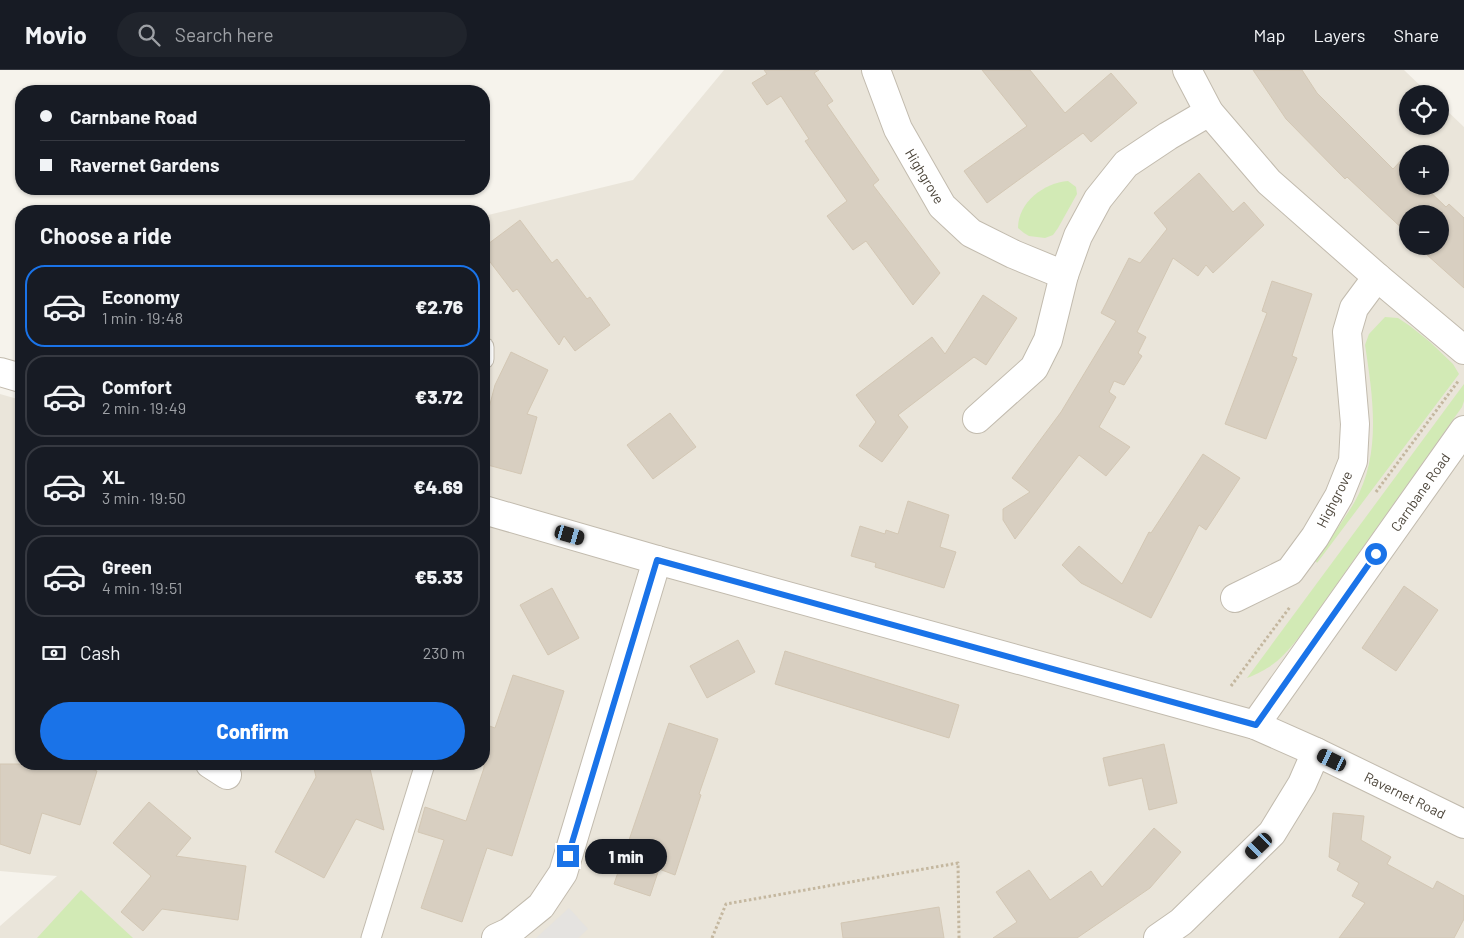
<!DOCTYPE html>
<meta charset="utf-8">
<style>
:root{--surface:#171b24;--page:#20242c;--text:#f1f3f6;--muted:#9ea1a6;--line:#363941;--accent:#1a73e8}
body{margin:0;font-family:Barlow,sans-serif;background:var(--page);color:var(--text);height:100vh;display:flex;flex-direction:column;font-size:19px;white-space:nowrap}
*{box-sizing:border-box;margin:0}
p{font-size:16px;color:var(--muted)}
.icon{flex:none;width:28px;height:28px;fill:none;stroke:currentColor;stroke-width:2;stroke-linecap:round;stroke-linejoin:round}
.map{position:relative;flex:1;overflow:hidden}
.side{position:absolute;left:15px;top:135px;width:475px;height:565px;display:flex;flex-direction:column;background:var(--surface);border-radius:20px;box-shadow:0 1px 4px #0004}
.side>*{flex:none}
.guide{position:absolute;left:15px;top:15px;width:475px;height:110px;border-radius:20px;box-shadow:0 1px 4px #0004;display:grid;align-content:center;height:110px;padding:0 25px;background:var(--surface)}
.controls{position:absolute;left:1399px;top:15px;display:grid;gap:10px}
.controls a{display:grid;place-items:center;width:50px;height:50px;border-radius:50%;background:var(--surface);box-shadow:0 1px 4px #0004;font-size:25px}
.end{position:absolute;width:22px;height:22px;margin:-11px;border:6px solid #1a73e8;background:#fff;box-shadow:0 0 0 2px #fff}
.from{border-radius:50%}
.bubble{position:absolute;height:35px;border-radius:18px;background:var(--surface);box-shadow:0 1px 4px #0004;font-size:16px;font-weight:800;line-height:35px;text-align:center}
.car{position:absolute;width:15px;height:30px;margin:-15px -8px;border-radius:6px;box-shadow:0 0 4px 1px #0007;background:linear-gradient(#222 24%,#8ab4d8 0 40%,#222 0 76%,#8ab4d8 0 86%,#222 0)}
.guide b{display:flex;align-items:center;gap:18px;height:48px;font-size:19px}
.guide b+b{border-top:1px solid var(--line)}
.guide i{width:12px;height:12px;background:var(--text)}
ul{padding:0;list-style:none}
li{display:flex;align-items:center;gap:15px;height:82px;margin:0 10px 8px;padding:0 15px;border:2px solid var(--line);border-radius:20px}
li div{flex:1}
li b{display:block;font-size:19px}
li em{font-style:normal;font-weight:800}
li.active{border-color:var(--accent)}
li>.icon{width:45px;height:45px;stroke-width:1.5}
h2{padding:0 25px;font-size:22px;line-height:60px}
.pay{display:flex;align-items:center;gap:12px;height:55px;padding:0 25px;font-size:19px}
.pay p{margin-inline-start:auto}
.button{display:flex;gap:10px;margin-top:auto;padding:10px 25px}
.button a{flex:1;height:58px;border-radius:30px;background:var(--accent);color:#fff;font-size:20px;font-weight:800;line-height:58px;text-align:center}
header{display:flex;align-items:center;gap:30px;box-sizing:border-box;height:70px;padding:0 25px;background:var(--surface);border-bottom:1px solid var(--line)}
header strong{font-size:24px}
nav{display:flex;gap:28px;margin-inline-start:auto;font-size:18px}
.search{width:350px;height:45px;background:var(--page);display:flex;align-items:center;gap:12px;box-sizing:border-box;padding:0 18px;border-radius:28px;color:var(--muted);font-size:19px}
.map>svg:first-child{display:block}
.residential{fill:#eae5da;fill-rule:evenodd}
.green{fill:#d2eab5}
.parking{fill:#e5e3e0}
.building{fill:#d8cfc1;stroke:#d3c7b4}
.lines{fill:none;stroke-linecap:round;stroke-linejoin:round}
.service-casing{stroke:#c2bbae;stroke-width:21}
.minor-casing{stroke:#c2bbae;stroke-width:30}
.tertiary-casing{stroke:#c2bbae;stroke-width:30}
.path{stroke:#c4b79f;stroke-width:3;stroke-dasharray:2.5 2.5;stroke-linecap:butt}
.service{stroke:#fff;stroke-width:19}
.minor{stroke:#fff;stroke-width:28}
.tertiary{stroke:#fff;stroke-width:28}
.route{stroke:#1a73e8;stroke-width:6}
.labels{text-anchor:middle;dominant-baseline:central;stroke-width:5;stroke-linejoin:round;paint-order:stroke}
.street-label{font-size:14px;fill:#4b4439;stroke:#fff}
</style>
<header>
<strong>Movio</strong>
<div class="search"><svg class="icon" aria-label="search" viewBox="0 0 24 24"><circle cx="10" cy="10" r="6"/><path d="M15 15l6 6"/></svg>Search here</div>
<nav><a>Map</a><a>Layers</a><a>Share</a></nav>
</header>
<div class="map">
<svg width="1464" height="868" viewBox="0 0 1464 868">
<rect width="100%" height="100%" fill="#f6f3ec"/>
<path class="residential" d="M724,0H1404L1429,24H1408V56H1440V34L1464,57V868H0V856L57,806L0,801V324L21,330V694H484V146L633,110ZM1408,84H1440V116H1408ZM1408,144H1440V176H1408Z"/>
<g class="green">
<path d="M1068,111L1076,117L1077,124L1058,158L1053,165L1045,168L1029,166L1024,163L1018,158C1018,132 1044,113 1068,111Z"/>
<path d="M1385,247L1398,248L1410,256L1430,272L1453,294L1459,304L1317,493L1315,490C1328,471 1342,453 1354,433C1382,385 1373,327 1365,275L1369,264Z"/>
<path d="M1464,314V331L1462,337L1300,566C1281,589 1274,597 1247,608Z"/>
<polygon points="81,820 133,868 37,868"/>
</g>
<polygon class="parking" points="569,838 588,859 578,868 536,868"/>
<g class="building">
<polygon points="764,0 819,0 814,3 833,31 827,35 879,110 873,115 940,203 913,235 866,171 853,180 827,146 847,131 805,71 809,69 781,26 767,35 752,13 767,4"/>
<polygon points="982,0 1030,0 1065,43 1111,3 1137,33 1091,72 1083,63 987,133 964,101 1027,56"/>
<polygon points="1253,0 1302,0 1317,23 1393,99 1408,83 1408,116 1424,116 1446,137 1449,134 1464,148 1464,218 1426,184 1427,182 1420,176 1440,176 1440,144 1408,144 1408,164 1347,107 1345,109 1286,49"/>
<polygon points="1199,103 1233,142 1244,132 1264,155 1213,203 1206,195 1198,206 1173,188 1137,262 1146,267 1138,283 1142,286 1124,315 1114,311 1109,322 1116,327 1099,357 1130,377 1106,406 1079,385 1015,469 1003,450 1003,439 1030,422 1012,408 1061,342 1116,251 1101,243 1129,188 1140,193 1167,159 1154,143"/>
<polygon points="520,150 552,193 557,189 587,229 590,227 610,255 575,281 564,266 559,275 517,219 513,222 484,184 484,177"/>
<polygon points="1272,211 1312,224 1292,286 1297,288 1266,369 1225,354 1267,243 1262,241"/>
<polygon points="983,225 1017,248 986,295 974,287 898,345 908,357 882,392 859,376 876,352 856,325 932,267 945,284"/>
<polygon points="511,282 548,300 527,344 537,347 521,404 484,394 484,357 495,315"/>
<polygon points="670,343 696,377 653,409 627,375"/>
<polygon points="1203,384 1240,408 1206,460 1199,455 1151,548 1081,513 1062,495 1079,476 1122,514 1149,462 1151,463"/>
<polygon points="908,431 949,445 940,477 956,482 944,518 875,497 876,493 851,486 860,456 885,464 886,460 898,464"/>
<polygon points="1404,516 1438,540 1396,601 1362,578"/>
<polygon points="552,518 579,568 548,585 520,535"/>
<polygon points="738,570 755,602 707,628 690,596"/>
<polygon points="785,581 959,635 949,668 775,614"/>
<polygon points="513,605 564,621 512,786 487,778 462,852 421,838 444,770 418,762 425,737 466,751 484,698 484,654 495,658"/>
<polygon points="669,653 718,669 699,724 701,725 675,805 659,799 650,826 614,814"/>
<polygon points="1164,674 1177,733 1149,740 1142,708 1109,716 1103,688"/>
<polygon points="0,694 75,694 97,701 80,755 42,743 30,784 0,774"/>
<polygon points="313,694 369,694 384,760 356,749 324,808 275,782 316,707"/>
<polygon points="149,732 191,768 176,786 246,796 238,850 162,839 143,861 121,842 151,806 113,773"/>
<polygon points="1333,743 1364,746 1361,770 1391,787 1387,794 1433,819 1437,811 1464,826 1464,849 1454,868 1339,868 1365,833 1352,826 1359,813 1337,800 1340,793 1329,787"/>
<polygon points="1154,758 1181,782 1150,818 1077,868 993,868 1017,852 996,822 1029,800 1050,830 1091,801 1102,817"/>
<polygon points="939,837 944,868 843,868 841,853"/>
</g>
<g class="lines">
<defs>
<g id="service">
<polyline points="484,277 484,289"/>
<polyline points="371,868 425,694"/>
</g>
<g id="minor">
<polyline points="876,0 898,59 942,136 971,163 1013,184 1064,205"/>
<polyline points="1187,0 1209,42 1269,112 1377,207 1464,280"/>
<polyline points="977,349 1034,298 1048,270 1064,205 1078,166 1098,129 1126,94 1168,66 1209,42"/>
<polyline points="1235,528 1290,501 1315,467 1339,426 1353,391 1355,354 1347,262 1354,238 1377,207"/>
<polyline points="1255,655 1464,360"/>
<polyline points="210,694 227,705"/>
<polyline points="496,868 509,862 541,836 563,803 657,490"/>
<polyline points="1158,868 1181,852 1272,763 1302,714 1316,682"/>
</g>
<g id="tertiary">
<polyline points="0,302 21,308"/>
<polyline points="484,440 657,490 1255,655 1316,682 1464,754"/>
</g>
</defs>
<use href="#service" class="service-casing"/>
<use href="#minor" class="minor-casing"/>
<use href="#tertiary" class="tertiary-casing"/>
<g class="path">
<polyline points="1376,422 1459,310"/>
<polyline points="1231,616 1290,537"/>
<polyline points="712,868 726,834 958,793 959,868"/>
</g>
<use href="#service" class="service"/>
<use href="#minor" class="minor"/>
<use href="#tertiary" class="tertiary"/>
</g>
<g class="lines">
<polyline class="route" points="568,786 657,490 1256,655 1376,484"/>
</g>
<g class="labels">
<g class="street-label">
<text transform="translate(925 106) rotate(59)">Highgrove</text>
<text transform="translate(1420 422) rotate(-55)">Carnbane Road</text>
<text transform="translate(1334 429) rotate(-63)">Highgrove</text>
<text transform="translate(1405 725) rotate(26)">Ravernet Road</text>
</g>
</g>
</svg>
<div class="controls">
<a><svg class="icon" aria-label="locate" viewBox="0 0 24 24"><circle cx="12" cy="12" r="6"/><path d="M12 2v4M12 18v4M2 12h4M18 12h4"/></svg></a>
<a>+</a>
<a>−</a>
</div>
<i class="end from" style="left:1376px;top:484px"></i>
<i class="end" style="left:568px;top:786px"></i>
<div class="bubble" style="left:585px;top:769px;width:82px">1 min</div>
<i class="car" style="left:570px;top:465px;rotate:106deg"></i>
<i class="car" style="left:1332px;top:690px;rotate:296deg"></i>
<i class="car" style="left:1259px;top:776px;rotate:226deg"></i>
<div class="guide">
<b><i class="from"></i>Carnbane Road</b>
<b><i></i>Ravernet Gardens</b>
</div>
<section class="side">
<h2>Choose a ride</h2>
<ul>
<li class="active"><svg class="icon" aria-label="car" viewBox="0 0 24 24"><path d="M5 17H2v-5l4-1 3-4h7l3 4 3 1v5h-3M9 17h6M6 11h13"/><circle cx="7" cy="17" r="2"/><circle cx="17" cy="17" r="2"/></svg><div><b>Economy</b><p>1 min · 19:48</p></div><em>€2.76</em></li>
<li><svg class="icon" aria-label="car" viewBox="0 0 24 24"><path d="M5 17H2v-5l4-1 3-4h7l3 4 3 1v5h-3M9 17h6M6 11h13"/><circle cx="7" cy="17" r="2"/><circle cx="17" cy="17" r="2"/></svg><div><b>Comfort</b><p>2 min · 19:49</p></div><em>€3.72</em></li>
<li><svg class="icon" aria-label="car" viewBox="0 0 24 24"><path d="M5 17H2v-5l4-1 3-4h7l3 4 3 1v5h-3M9 17h6M6 11h13"/><circle cx="7" cy="17" r="2"/><circle cx="17" cy="17" r="2"/></svg><div><b>XL</b><p>3 min · 19:50</p></div><em>€4.69</em></li>
<li><svg class="icon" aria-label="car" viewBox="0 0 24 24"><path d="M5 17H2v-5l4-1 3-4h7l3 4 3 1v5h-3M9 17h6M6 11h13"/><circle cx="7" cy="17" r="2"/><circle cx="17" cy="17" r="2"/></svg><div><b>Green</b><p>4 min · 19:51</p></div><em>€5.33</em></li>
</ul>
<div class="pay"><svg class="icon" aria-label="cash" viewBox="0 0 24 24"><path d="M3 7h18v10H3z"/><circle cx="12" cy="12" r="2"/></svg>Cash<p>230 m</p></div>
<div class="button"><a>Confirm</a></div>
</section>
</div>
